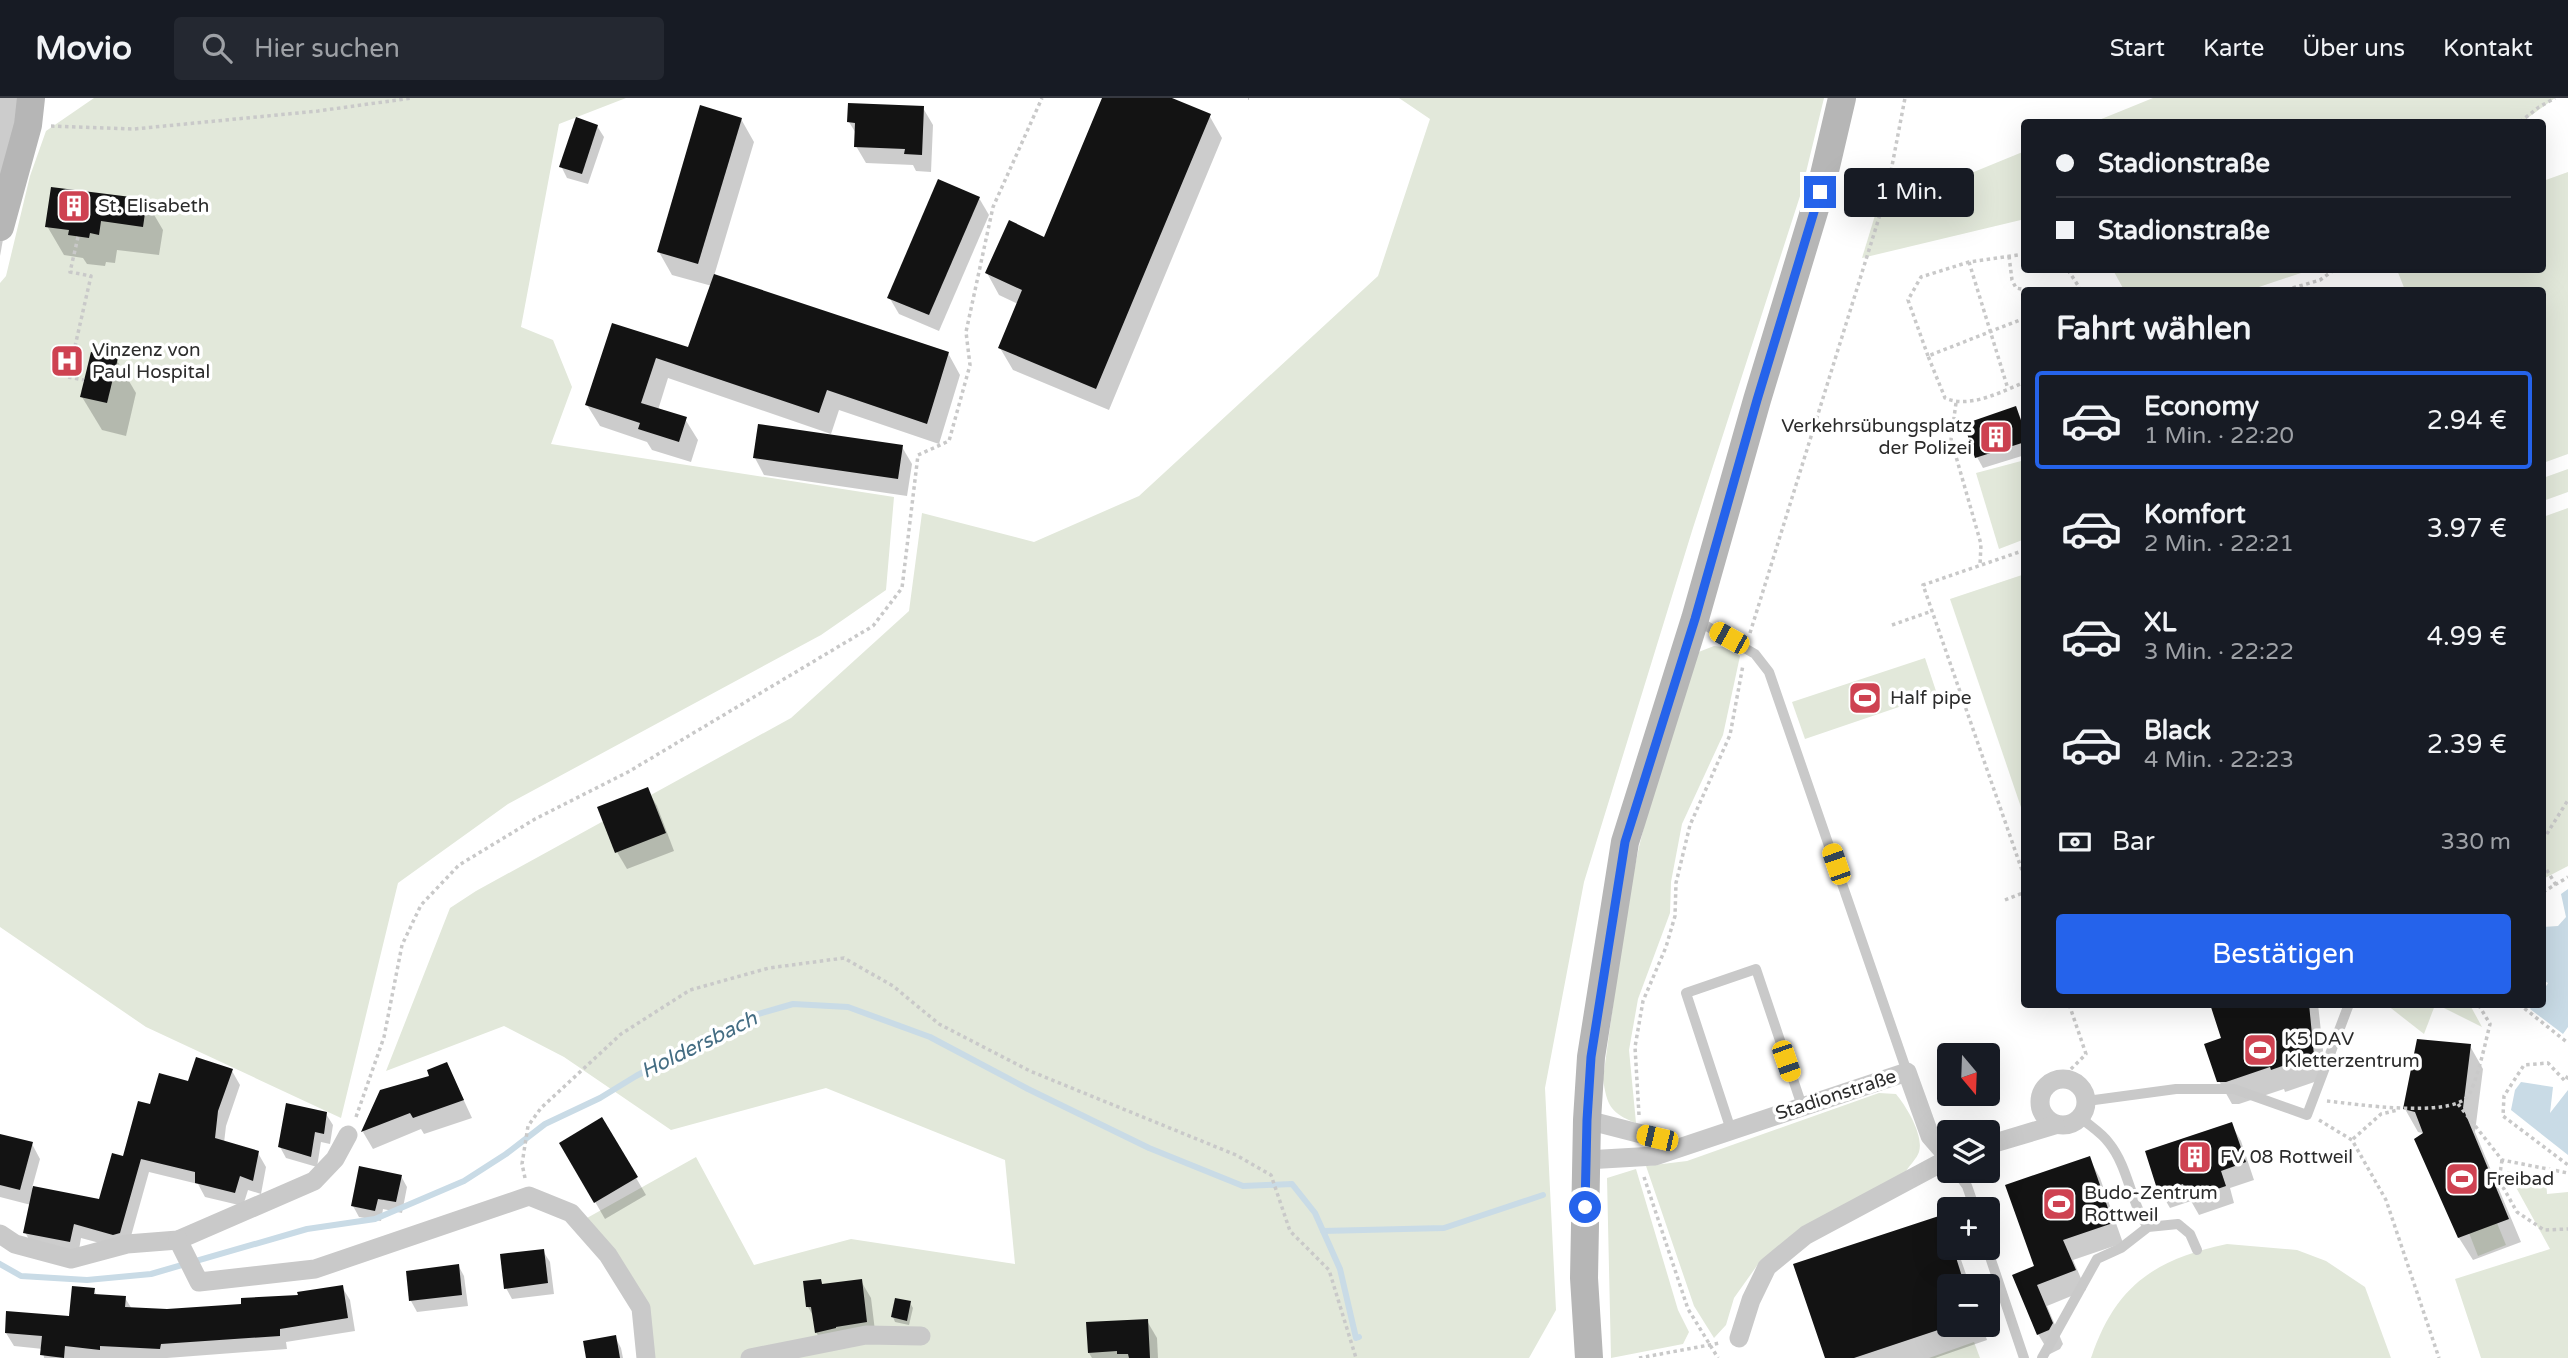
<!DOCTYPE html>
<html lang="de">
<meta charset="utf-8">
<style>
:root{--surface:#171b24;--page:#242831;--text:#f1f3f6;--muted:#9ea1a6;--line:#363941;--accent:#2563eb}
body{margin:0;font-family:"Varela Round",sans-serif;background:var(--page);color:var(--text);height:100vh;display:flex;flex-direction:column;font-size:26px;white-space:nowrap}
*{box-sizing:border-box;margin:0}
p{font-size:23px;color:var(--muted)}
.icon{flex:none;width:38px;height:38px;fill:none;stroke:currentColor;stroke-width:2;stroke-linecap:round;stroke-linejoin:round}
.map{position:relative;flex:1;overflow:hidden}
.details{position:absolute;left:2021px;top:189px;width:525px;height:721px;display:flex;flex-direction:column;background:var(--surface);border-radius:7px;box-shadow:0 7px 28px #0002}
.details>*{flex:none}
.guide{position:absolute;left:2021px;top:21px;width:525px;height:154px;border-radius:7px;box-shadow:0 7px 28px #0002;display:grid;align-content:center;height:154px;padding:0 35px;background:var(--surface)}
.needle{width:46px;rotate:161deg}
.buttons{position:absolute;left:1937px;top:945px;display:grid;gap:14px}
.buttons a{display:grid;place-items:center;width:63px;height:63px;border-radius:7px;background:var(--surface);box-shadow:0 7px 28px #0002;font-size:35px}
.end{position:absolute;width:32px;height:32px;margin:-16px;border:9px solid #2563eb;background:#fff;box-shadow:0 0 0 4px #fff}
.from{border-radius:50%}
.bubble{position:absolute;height:49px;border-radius:7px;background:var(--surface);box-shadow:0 7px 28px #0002;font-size:23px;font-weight:600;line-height:49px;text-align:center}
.car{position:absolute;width:21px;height:42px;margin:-21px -10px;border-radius:9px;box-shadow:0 0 5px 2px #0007;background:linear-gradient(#f5c518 24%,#345 0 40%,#f5c518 0 76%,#345 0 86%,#f5c518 0)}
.guide b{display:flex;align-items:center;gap:24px;height:66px;font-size:26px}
.guide b+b{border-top:2px solid var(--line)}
.guide i{width:18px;height:18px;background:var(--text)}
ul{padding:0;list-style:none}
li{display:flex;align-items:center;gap:21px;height:98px;margin:0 14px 10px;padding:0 21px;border:4px solid transparent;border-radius:7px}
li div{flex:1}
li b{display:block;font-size:26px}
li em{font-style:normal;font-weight:600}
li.current{border-color:var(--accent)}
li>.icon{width:63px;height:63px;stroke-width:1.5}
h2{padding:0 35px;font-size:32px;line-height:84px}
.pay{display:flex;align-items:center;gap:18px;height:77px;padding:0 35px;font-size:26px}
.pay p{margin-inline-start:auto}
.cta{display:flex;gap:14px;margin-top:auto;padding:14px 35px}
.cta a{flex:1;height:80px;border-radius:7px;background:var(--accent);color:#fff;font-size:28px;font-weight:600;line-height:80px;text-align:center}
header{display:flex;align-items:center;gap:42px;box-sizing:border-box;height:98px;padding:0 35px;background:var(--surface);border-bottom:2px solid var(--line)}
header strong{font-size:33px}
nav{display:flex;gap:38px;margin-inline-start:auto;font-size:24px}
.search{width:490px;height:63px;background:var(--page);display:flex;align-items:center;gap:18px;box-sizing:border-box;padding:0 24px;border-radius:7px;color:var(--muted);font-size:26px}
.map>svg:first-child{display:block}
.green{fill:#e2e8da}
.water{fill:#c9dbe6}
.shadow{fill:#0003}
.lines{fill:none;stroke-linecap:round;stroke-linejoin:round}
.stream{stroke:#c9dbe6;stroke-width:6}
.building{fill:#131313}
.path{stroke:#c9c9c9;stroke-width:3.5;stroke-dasharray:3.5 3.5;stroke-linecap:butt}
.lane{stroke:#c9c9c9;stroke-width:10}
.street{stroke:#c9c9c9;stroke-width:19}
.secondary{stroke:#b6b6b6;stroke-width:28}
.route{stroke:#2563eb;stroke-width:9}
.labels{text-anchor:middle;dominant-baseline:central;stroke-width:7;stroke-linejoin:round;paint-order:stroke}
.poi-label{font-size:19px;fill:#2c2c2c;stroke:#fff;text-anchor:start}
.street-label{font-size:19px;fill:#2c2c2c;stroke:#fff}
.water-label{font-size:21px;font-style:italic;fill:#446d83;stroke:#fff}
</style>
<header>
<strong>Movio</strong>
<div class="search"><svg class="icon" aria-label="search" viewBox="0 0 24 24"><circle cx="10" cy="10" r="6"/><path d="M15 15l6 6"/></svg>Hier suchen</div>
<nav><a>Start</a><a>Karte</a><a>Über uns</a><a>Kontakt</a></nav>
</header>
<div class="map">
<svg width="2568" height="1260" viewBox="0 0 2568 1260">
<rect width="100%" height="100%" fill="#fff"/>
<g class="green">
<polygon points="94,0 626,0 559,26 521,229 553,242 572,289 551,346 894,399 886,492 821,537 508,706 398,785 341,1020 146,929 0,829 0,185 6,178 30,78 46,33"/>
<polygon points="1399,0 1824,0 1801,95 1692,433 1584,784 1545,990 1556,1212 1529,1260 650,1260 646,1206 587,1120 696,1059 754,1167 851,1141 1015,1166 1005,1062 826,990 671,1032 564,959 504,928 386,973 450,810 476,793 791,620 909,513 922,415 1034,444 1139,398 1378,178 1430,21"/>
<polygon points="2153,0 2555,0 2522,24 2094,24"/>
<polygon points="2025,53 2025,121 1862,160 1876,114"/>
<polygon points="2568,74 2568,356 2543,365 2543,192 2405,192 2397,172 2543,172 2543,83"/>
<polygon points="2113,172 2310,172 2250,192 2124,192"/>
<polygon points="2025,362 2025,441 1999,451 1976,375"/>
<polygon points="2568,371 2568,394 2543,403 2543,380"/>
<polygon points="2568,410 2568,768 2543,781 2543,419"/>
<polygon points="2025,476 2025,721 1950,501"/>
<path d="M1714,548L1723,549L1740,558L1723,637L1682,726L1671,784L1670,815L1638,901L1629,952L1636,1025C1610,1015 1607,1007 1603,981L1626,811L1639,749L1654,688L1696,555Z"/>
<polygon points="1925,560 1937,596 1805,641 1792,604"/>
<polygon points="2387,907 2435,907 2424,936"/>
<polygon points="2438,907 2470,907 2482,929"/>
<path d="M1879,995L1896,996C1906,1008 1924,1037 1919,1054C1917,1060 1910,1067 1906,1073L1761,1162L1734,1200L1726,1227L1714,1240L1694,1208L1646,1068L1687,1063Z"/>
<polygon points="1636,1071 1678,1212 1689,1234 1683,1246 1611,1260 1607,1080"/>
<polygon points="2507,1073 2546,1081 2547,1096 2568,1094 2568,1260 2481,1260 2455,1181 2550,1151"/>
<polygon points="2497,1125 2506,1147 2478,1158 2469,1135"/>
<path d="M2227,1146L2297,1152L2326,1163L2365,1189L2391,1260H2091C2115,1188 2155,1161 2227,1146Z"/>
<polygon points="1974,1244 1980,1260 1929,1260"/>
</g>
<g class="water">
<polygon points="2568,791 2568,929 2563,936 2530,911 2533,907 2543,906 2543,893 2548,885 2543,882 2543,829 2558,828 2566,819 2561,796"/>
<polygon points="2521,984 2553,989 2550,1015 2568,992 2568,1057 2511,1012 2515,992"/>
</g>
<g class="shadow">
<polygon points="0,0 29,0 0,158"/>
<polygon points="1104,0 1168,0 1209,17 1222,40 1109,312 1013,272 1000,250 1018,206 999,197 987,175 1045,141"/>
<polygon points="923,10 933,27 931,74 916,73 913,67 866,65 856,48 857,37 849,24"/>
<polygon points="741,21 754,44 714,178 948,255 960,277 939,346 839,312 831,336 668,280 658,312 685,321 698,342 691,364 652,352 647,344 600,328 587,307 613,227 689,252 712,188 672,177 659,154"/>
<polygon points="597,28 604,39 588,86 567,80 561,68"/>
<polygon points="979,100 989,117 939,233 899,216 889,199"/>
<polygon points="146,103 163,132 159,157 117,152 115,165 106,164 105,168 87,166 83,160 64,157 47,128"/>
<polygon points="116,261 136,295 126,338 102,332 82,299"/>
<polygon points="2016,310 2025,330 2025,357 1983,370 1977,359"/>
<polygon points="902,349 912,366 907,398 764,377 755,360"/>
<polygon points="647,691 657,708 674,753 627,771 617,754 599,710"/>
<polygon points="2221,906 2318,906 2326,980 2285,994 2284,991 2239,1006 2232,1006 2219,983 2224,941"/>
<polygon points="2470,948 2483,971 2475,1034 2521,1144 2473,1162 2459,1140 2416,1041 2426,1036 2418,1034 2405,1011"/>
<polygon points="447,966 472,1020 424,1036 421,1031 373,1051 363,1034 382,993 432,979"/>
<polygon points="232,973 240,987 226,1028 224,1045 258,1055 266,1069 261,1096 248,1092 243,1108 205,1099 198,1086 149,1074 128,1149 122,1151 81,1140 78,1158 33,1149 25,1134 31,1107 0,1099 0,1038 32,1046 40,1061 32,1090 100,1103 151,1008 189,985"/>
<polygon points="326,1016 333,1027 330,1046 321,1044 317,1069 286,1060 280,1049"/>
<polygon points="602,1021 646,1097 605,1121 561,1045"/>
<polygon points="2231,1026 2241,1043 2254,1082 2230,1090 2234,1105 2199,1117 2191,1103 2170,1110 2160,1093"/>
<polygon points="2089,1060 2100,1080 2123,1145 2073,1162 2086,1192 2047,1208 2063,1246 2060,1251 2050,1256 2038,1236 2036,1169"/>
<polygon points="401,1078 407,1089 402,1115 383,1111 381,1123 359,1119 353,1108"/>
<polygon points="1941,1119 1950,1134 1950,1150 1957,1150 1970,1188 1950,1188 1950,1227 1982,1227 1987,1242 1935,1260 1826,1260"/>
<polygon points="543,1153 550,1164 554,1196 512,1201 506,1190"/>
<polygon points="458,1167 464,1178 468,1208 417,1214 411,1203 408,1174"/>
<polygon points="821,1183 823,1188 861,1183 871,1200 876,1241 826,1251 816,1234 815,1221 808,1209"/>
<polygon points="342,1189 350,1202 355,1233 286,1244 287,1251 167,1260 44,1260 43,1251 14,1248 6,1235 71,1220 94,1192 97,1198 125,1200 132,1211 167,1213 243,1208"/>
<polygon points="910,1205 913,1210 909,1227 895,1224 893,1219"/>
<polygon points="1147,1223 1157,1240 1158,1260 1092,1260 1089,1255"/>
<polygon points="615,1239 621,1250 623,1260 588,1260"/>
</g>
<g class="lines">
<g class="stream">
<polyline points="1323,1133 1444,1130 1543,1097"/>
<polyline points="0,1166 21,1178 87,1182 151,1176 307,1131 375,1121 464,1083 506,1056 545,1026 600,1000 636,978 748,919 793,906 848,909 930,939 1028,991 1149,1050 1243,1088 1292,1086 1315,1115 1340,1171 1356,1240 1359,1239"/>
</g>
</g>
<g class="building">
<polygon points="1102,0 1172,0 1211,16 1096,291 998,250 1022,192 985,175 1009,122 1044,139"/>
<polygon points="848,5 924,8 922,57 904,56 905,51 854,49 855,25 847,24"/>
<polygon points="700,7 742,20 698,166 657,154"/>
<polygon points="576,19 598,27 582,76 559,69"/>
<polygon points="938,81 980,99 929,217 887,200"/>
<polygon points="51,89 147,101 143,129 101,123 99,137 90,135 89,140 68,137 69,132 45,129"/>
<polygon points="714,176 949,254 927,326 827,292 819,315 656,260 641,305 687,319 679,344 638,331 640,325 585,307 612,225 688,249"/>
<polygon points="91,254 118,260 107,305 80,299"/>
<polygon points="2016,308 2025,334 2025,344 1975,360 1964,326"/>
<polygon points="758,326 903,347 898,381 753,360"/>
<polygon points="648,689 666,735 615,755 597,709"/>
<polygon points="2210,906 2309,906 2314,957 2271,972 2270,969 2226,984 2217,984 2204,946 2221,940"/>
<polygon points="2417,941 2471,946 2463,1010 2509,1121 2458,1140 2414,1041 2423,1035 2415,1014 2403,1011"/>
<polygon points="196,959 233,971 218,1013 215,1040 259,1053 253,1083 240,1078 235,1095 195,1085 195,1074 141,1061 120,1135 113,1137 74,1126 70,1144 23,1135 33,1088 99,1101 112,1055 123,1058 138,1003 150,1006 159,975 188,983"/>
<polygon points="447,964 464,1002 413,1020 410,1015 361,1034 380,992 429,978 427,972"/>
<polygon points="286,1005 327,1014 324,1036 315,1034 311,1059 278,1049"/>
<polygon points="602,1019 638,1079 594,1105 559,1045"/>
<polygon points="2232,1024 2246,1064 2221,1073 2226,1088 2188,1101 2183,1086 2158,1094 2145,1053"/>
<polygon points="0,1036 33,1044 20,1092 0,1087"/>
<polygon points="2090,1058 2113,1125 2063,1142 2076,1172 2037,1187 2053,1225 2049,1232 2037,1237 2012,1177 2034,1168 2005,1087"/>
<polygon points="359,1068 402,1077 396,1104 378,1101 375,1113 351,1108"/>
<polygon points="1942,1117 1950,1140 1950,1150 1953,1150 1965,1188 1950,1188 1950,1228 1854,1260 1825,1260 1793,1166"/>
<polygon points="544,1151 548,1185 504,1191 500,1156"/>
<polygon points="459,1166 462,1197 409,1203 406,1173"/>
<polygon points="821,1181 822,1186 862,1181 867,1224 836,1229 836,1230 815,1235 811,1209 806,1209 803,1183"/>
<polygon points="343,1187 348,1220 280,1231 280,1238 161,1246 160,1251 100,1248 100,1252 65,1248 64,1260 40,1257 42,1238 5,1235 6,1213 69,1218 72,1188 95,1190 94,1196 126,1198 125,1209 167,1211 241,1206 241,1200 298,1197 297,1194"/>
<polygon points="895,1200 911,1203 907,1223 891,1219"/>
<polygon points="1148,1221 1150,1260 1129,1260 1128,1256 1117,1256 1117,1253 1088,1255 1086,1224"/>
<polygon points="616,1237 620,1260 586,1260 583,1243"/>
</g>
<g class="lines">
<g class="path">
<polyline points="1248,0 1249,0"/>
<polyline points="2520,24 2539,9 2555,0"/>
<polyline points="51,28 134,31 318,13 412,0"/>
<polyline points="78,139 70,174 91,178 68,279 84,282"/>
<polyline points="2009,158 2012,182 2016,190 2026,192"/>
<polyline points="1969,164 2008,291"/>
<polyline points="2068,172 2081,192"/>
<polyline points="2286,192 2320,182 2334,172"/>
<path d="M2025,220L1928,258L1945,300C1969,311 2001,294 2025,284"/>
<polyline points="1928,258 1908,202 1921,179 1969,164 2025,156"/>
<polyline points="1956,305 1951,341 1981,446 1980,467"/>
<polyline points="2025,452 1923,487 2025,781"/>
<polyline points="1892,527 1932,513"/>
<polyline points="1750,535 1887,94 1905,0"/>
<polyline points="2543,742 2568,702"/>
<polyline points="2543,766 2556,787"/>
<polyline points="2543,794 2568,779"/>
<polyline points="2005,802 2025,794"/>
<polyline points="2519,906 2568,945"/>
<polyline points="2568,978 2565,983 2548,965 2524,967 2504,998 2503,1018 2568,1067"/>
<polyline points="2061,981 2086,956 2069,906"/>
<path d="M2327,1003C2355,1006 2448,1020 2467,999C2476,989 2486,942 2490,926L2478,906"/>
<polyline points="2458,1006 2502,1062 2568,1075"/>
<polyline points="1639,1017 1635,949 1643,903 1666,849 1675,818 1676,785 1690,727 1730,637 1743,567"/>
<polyline points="356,1019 384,939 402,847 421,807 459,767 535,721 628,674 873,528 902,490 918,357 949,343 970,267 966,234 993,109 1042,0"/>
<polyline points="2319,1022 2352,1042 2386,1102 2439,1260"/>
<polyline points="2353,1041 2381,1016 2398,1012"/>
<polyline points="2502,1062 2499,1082 2517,1114 2544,1132 2568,1131"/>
<polyline points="1644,1079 1688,1211 1718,1260"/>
<polyline points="525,1080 522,1066 528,1028 541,1010 621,936 690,892 769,870 844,860 893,888 939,926 1030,973 1236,1057 1271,1077 1290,1133 1329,1172 1356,1260"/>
<polyline points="1639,1260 1720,1245"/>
</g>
<g class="lane">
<polyline points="1698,523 1755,556 1769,574 1907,974"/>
<polyline points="2087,1003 2176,991 2234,991 2307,1017 2349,906"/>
<path d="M2081,1020C2090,1028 2102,1035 2109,1045C2129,1070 2130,1104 2148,1129"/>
<polyline points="1731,1032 1686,895 1756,871 1802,1008"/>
<polyline points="1956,1073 1967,1088 1975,1111"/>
<polyline points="1987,1150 2024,1260"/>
<polyline points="2042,1260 2097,1161 2121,1150 2148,1129 2178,1126 2190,1136 2197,1152"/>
</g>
<g class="street">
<circle cx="2063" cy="1004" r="23"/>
<polyline points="1587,1022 1657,1040 1672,1050"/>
<polyline points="1988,1047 2055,1027"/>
<polyline points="1586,1062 1655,1058 1907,974 1930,1038 1950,1061"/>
<polyline points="0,1136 15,1146 71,1161 127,1146 178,1142 314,1083 335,1061 348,1037"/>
<polyline points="178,1142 199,1184 315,1171 529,1098 571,1115 608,1157 641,1210 646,1260"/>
<polyline points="1739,1240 1751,1202 1767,1169 1806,1137 1948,1061"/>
<polyline points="750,1260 866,1237 921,1238"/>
</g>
<g class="secondary">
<polyline points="0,129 28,27 31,0"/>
<polyline points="1589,1260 1584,1180 1587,1022 1591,959 1625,744 1695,521 1757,302 1820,94 1842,0"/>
</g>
</g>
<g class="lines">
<polyline class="route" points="1585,1109 1587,1022 1591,959 1625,744 1695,521 1757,302 1820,94"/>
</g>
<defs>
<symbol id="building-square" viewBox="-11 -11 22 22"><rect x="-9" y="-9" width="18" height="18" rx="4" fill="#ce4251" stroke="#fff"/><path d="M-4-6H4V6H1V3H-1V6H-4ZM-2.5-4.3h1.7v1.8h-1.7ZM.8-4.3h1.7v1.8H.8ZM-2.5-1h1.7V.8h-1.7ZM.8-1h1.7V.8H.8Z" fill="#fff"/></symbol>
<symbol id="hospital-square" viewBox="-11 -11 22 22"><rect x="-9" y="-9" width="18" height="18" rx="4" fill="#ce4251" stroke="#fff"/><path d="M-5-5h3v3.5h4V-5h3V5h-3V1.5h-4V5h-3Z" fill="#fff"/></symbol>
<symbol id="stadium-square" viewBox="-11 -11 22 22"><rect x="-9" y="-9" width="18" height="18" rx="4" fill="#ce4251" stroke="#fff"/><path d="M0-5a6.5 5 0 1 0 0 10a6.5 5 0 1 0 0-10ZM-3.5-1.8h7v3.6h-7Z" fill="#fff"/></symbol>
</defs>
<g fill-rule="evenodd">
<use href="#building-square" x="55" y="89" width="38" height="38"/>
<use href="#hospital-square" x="48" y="244" width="38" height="38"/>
<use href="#building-square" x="1977" y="320" width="38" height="38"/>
<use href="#stadium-square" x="1846" y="581" width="38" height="38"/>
<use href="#stadium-square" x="2241" y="933" width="38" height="38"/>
<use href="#building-square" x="2176" y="1040" width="38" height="38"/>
<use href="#stadium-square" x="2443" y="1062" width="38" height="38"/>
<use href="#stadium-square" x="2040" y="1087" width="38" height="38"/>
</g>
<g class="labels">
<g class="poi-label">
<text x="98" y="108">St. Elisabeth</text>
<text x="92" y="252">Vinzenz von<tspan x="92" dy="22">Paul Hospital</tspan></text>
<text x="1972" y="328" text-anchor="end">Verkehrsübungsplatz<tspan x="1972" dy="22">der Polizei</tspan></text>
<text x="1890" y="600">Half pipe</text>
<text x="2284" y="941">K5 DAV<tspan x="2284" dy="22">Kletterzentrum</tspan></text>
<text x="2220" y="1059">FV 08 Rottweil</text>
<text x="2486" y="1081">Freibad</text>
<text x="2084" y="1095">Budo-Zentrum<tspan x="2084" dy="22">Rottweil</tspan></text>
</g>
<g class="street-label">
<text transform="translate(1836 997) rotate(-18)">Stadionstraße</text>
</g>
<g class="water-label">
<text transform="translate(699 947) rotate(-26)">Holdersbach</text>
</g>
</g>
</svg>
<div class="buttons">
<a><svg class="needle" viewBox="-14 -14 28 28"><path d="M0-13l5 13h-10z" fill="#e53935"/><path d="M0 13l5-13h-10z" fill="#9ea1a6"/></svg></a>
<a><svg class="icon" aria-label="layers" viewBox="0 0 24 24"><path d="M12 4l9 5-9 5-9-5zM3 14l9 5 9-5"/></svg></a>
<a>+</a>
<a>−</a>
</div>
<i class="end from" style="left:1585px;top:1109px"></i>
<i class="end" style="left:1820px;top:94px"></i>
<div class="bubble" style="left:1844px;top:70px;width:130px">1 Min.</div>
<i class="car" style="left:1729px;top:540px;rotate:299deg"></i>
<i class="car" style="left:1836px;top:766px;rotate:341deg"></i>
<i class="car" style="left:1786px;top:963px;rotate:161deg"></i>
<i class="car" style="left:1657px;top:1040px;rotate:283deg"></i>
<div class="guide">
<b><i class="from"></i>Stadionstraße</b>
<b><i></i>Stadionstraße</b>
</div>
<section class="details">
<h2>Fahrt wählen</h2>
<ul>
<li class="current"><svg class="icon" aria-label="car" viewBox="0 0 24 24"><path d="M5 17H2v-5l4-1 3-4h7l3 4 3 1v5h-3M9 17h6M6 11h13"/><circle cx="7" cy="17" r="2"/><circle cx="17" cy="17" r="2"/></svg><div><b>Economy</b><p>1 Min. · 22:20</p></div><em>2.94 €</em></li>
<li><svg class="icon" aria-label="car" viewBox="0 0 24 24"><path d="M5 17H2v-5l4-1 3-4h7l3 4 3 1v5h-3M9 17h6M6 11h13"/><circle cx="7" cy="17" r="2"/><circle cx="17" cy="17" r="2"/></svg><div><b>Komfort</b><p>2 Min. · 22:21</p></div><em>3.97 €</em></li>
<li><svg class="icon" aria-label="car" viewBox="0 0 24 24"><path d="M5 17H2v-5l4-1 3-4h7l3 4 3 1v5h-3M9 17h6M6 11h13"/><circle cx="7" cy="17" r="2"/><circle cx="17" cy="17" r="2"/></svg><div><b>XL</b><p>3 Min. · 22:22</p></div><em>4.99 €</em></li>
<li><svg class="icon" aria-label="car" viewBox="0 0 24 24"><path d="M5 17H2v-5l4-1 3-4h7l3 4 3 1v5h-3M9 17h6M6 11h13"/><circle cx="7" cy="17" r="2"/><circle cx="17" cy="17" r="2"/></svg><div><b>Black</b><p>4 Min. · 22:23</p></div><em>2.39 €</em></li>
</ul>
<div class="pay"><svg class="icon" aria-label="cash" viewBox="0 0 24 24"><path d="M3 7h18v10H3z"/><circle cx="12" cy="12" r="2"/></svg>Bar<p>330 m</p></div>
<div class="cta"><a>Bestätigen</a></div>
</section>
</div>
